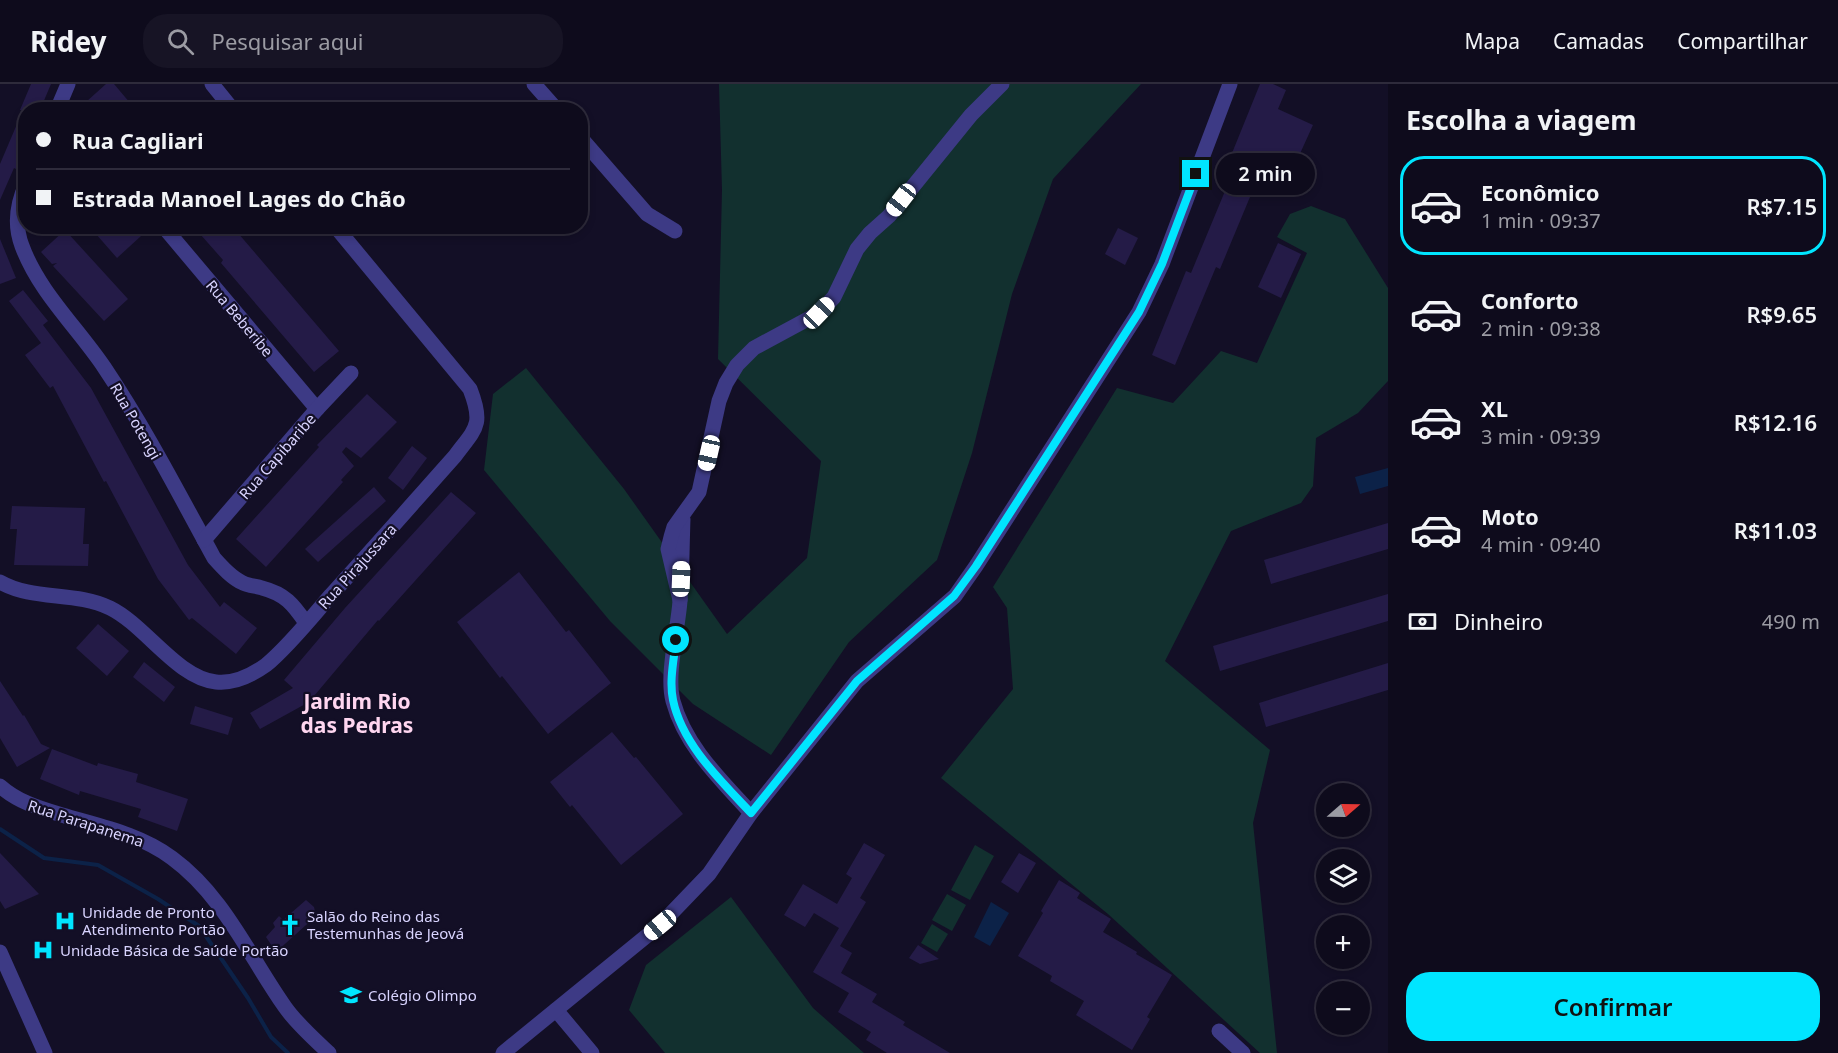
<!DOCTYPE html>
<html lang="pt">
<meta charset="utf-8">
<style>
:root{--surface:#0e0b1c;--page:#171425;--text:#f1f3f6;--muted:#9b9ba3;--line:#2e2b3b;--accent:#00e5ff}
body{margin:0;font-family:"Noto Sans",sans-serif;background:var(--page);color:var(--text);height:100vh;display:flex;flex-direction:column;font-size:22px;white-space:nowrap}
*{box-sizing:border-box;margin:0}
p{font-size:20px;color:var(--muted)}
.icon{flex:none;width:33px;height:33px;fill:none;stroke:currentColor;stroke-width:2;stroke-linecap:round;stroke-linejoin:round}
.map{position:relative;flex:1;overflow:hidden}
.drawer{display:flex;flex-direction:column;background:var(--surface);width:450px}
.drawer>*{flex:none}
.banner{position:absolute;left:18px;top:18px;width:570px;height:132px;border-radius:24px;box-shadow:0 3px 9px #0003,0 0 0 2px var(--line);display:grid;align-content:center;height:132px;padding:0 18px;background:var(--surface)}
.needle{width:39px;rotate:70deg}
.controls{position:absolute;left:1316px;top:699px;display:grid;gap:12px}
.controls a{display:grid;place-items:center;width:54px;height:54px;border-radius:50%;background:var(--surface);box-shadow:0 3px 9px #0003,0 0 0 2px var(--line);font-size:30px}
.end{position:absolute;width:27px;height:27px;margin:-14px;border:8px solid #00e5ff;background:#111;box-shadow:0 0 0 3px #111}
.from{border-radius:50%}
.bubble{position:absolute;height:42px;border-radius:21px;background:var(--surface);box-shadow:0 3px 9px #0003,0 0 0 2px var(--line);font-size:20px;font-weight:600;line-height:42px;text-align:center}
.car{position:absolute;width:18px;height:36px;margin:-18px -9px;border-radius:8px;box-shadow:0 0 4px 2px #0007;background:linear-gradient(#fff 24%,#345 0 40%,#fff 0 76%,#345 0 86%,#fff 0)}
.banner b{display:flex;align-items:center;gap:21px;height:57px;font-size:22px}
.banner b+b{border-top:2px solid var(--line)}
.banner i{width:15px;height:15px;background:var(--text)}
ul{padding:0;list-style:none}
li{display:flex;align-items:center;gap:18px;height:99px;margin:0 12px 9px;padding:0 6px;border:3px solid transparent;border-radius:24px}
li div{flex:1}
li b{display:block;font-size:22px}
li em{font-style:normal;font-weight:600}
li.selected{border-color:var(--accent)}
li>.icon{width:54px;height:54px;stroke-width:1.5}
h2{padding:0 18px;font-size:27px;line-height:72px}
.pay{display:flex;align-items:center;gap:15px;height:66px;padding:0 18px;font-size:22px}
.pay p{margin-inline-start:auto}
.action{display:flex;gap:12px;margin-top:auto;padding:12px 18px}
.action a{flex:1;height:69px;border-radius:24px;background:var(--accent);color:#111;font-size:24px;font-weight:600;line-height:69px;text-align:center}
header{display:flex;align-items:center;gap:36px;box-sizing:border-box;height:84px;padding:0 30px;background:var(--surface);border-bottom:2px solid var(--line)}
header strong{font-size:28px}
nav{display:flex;gap:33px;margin-inline-start:auto;font-size:21px}
.search{width:420px;height:54px;background:var(--page);display:flex;align-items:center;gap:15px;box-sizing:border-box;padding:0 21px;border-radius:24px;color:var(--muted);font-size:22px}
main{display:flex;flex:1;min-height:0}
.map>svg:first-child{display:block}
.green{fill:#12302f}
.water{fill:#0c2248}
.lines{fill:none;stroke-linecap:round;stroke-linejoin:round}
.stream{stroke:#0c2248;stroke-width:4}
.building{fill:#241b47}
.minor{stroke:#3d3a85;stroke-width:15}
.route{stroke:#00e5ff;stroke-width:8}
.labels{text-anchor:middle;dominant-baseline:central;stroke-width:4.5;stroke-linejoin:round;paint-order:stroke}
.street-label{font-size:15px;fill:#d9d4ff;stroke:#130f26}
.poi-label{font-size:15px;fill:#d9d4ff;stroke:#130f26;text-anchor:start}
.district-label{font-size:21px;font-weight:bold;fill:#ffd6f0;stroke:#130f26}
</style>
<header>
<strong>Ridey</strong>
<div class="search"><svg class="icon" aria-label="search" viewBox="0 0 24 24"><circle cx="10" cy="10" r="6"/><path d="M15 15l6 6"/></svg>Pesquisar aqui</div>
<nav><a>Mapa</a><a>Camadas</a><a>Compartilhar</a></nav>
</header>
<main>
<div class="map">
<svg width="1388" height="969" viewBox="0 0 1388 969">
<rect width="100%" height="100%" fill="#130f26"/>
<g class="green">
<polygon points="719,0 1141,0 1053,95 1012,210 972,369 937,476 849,558 771,671 693,620 610,537 484,386 493,310 526,284 624,405 727,550 807,474 821,377 718,275 722,106"/>
<polygon points="1311,122 1345,135 1388,204 1388,297 1358,329 1316,354 1313,402 1301,419 1231,447 1165,577 1270,666 1253,739 1277,969 1260,969 1108,830 941,694 1013,605 1007,524 993,503 1117,304 1173,319 1221,267 1257,279 1307,169 1277,153 1290,130"/>
<polygon points="975,761 994,772 970,816 951,806"/>
<polygon points="947,810 966,821 952,847 932,836"/>
<polygon points="731,813 813,924 864,969 665,969 629,926 646,881"/>
<polygon points="932,840 948,850 937,868 921,859"/>
</g>
<g class="water">
<polygon points="1388,384 1388,402 1360,410 1355,393"/>
<polygon points="991,818 1009,829 990,862 974,853"/>
</g>
<g class="lines">
<polyline class="stream" points="0,745 44,774 98,781 158,815 199,842 248,914 271,953 288,969"/>
</g>
<g class="building">
<polygon points="31,0 51,0 40,26 26,26 26,68 18,86 14,84 0,116 0,80 23,26 20,26"/>
<polygon points="106,0 114,0 136,26 93,26 86,18"/>
<polygon points="1260,0 1273,0 1286,6 1278,25 1313,41 1293,85 1260,69 1248,98 1255,101 1220,185 1216,183 1175,281 1152,271 1186,187 1191,189 1235,83 1228,79"/>
<polygon points="89,142 133,142 141,152 117,174"/>
<polygon points="193,142 245,142 238,149 339,267 314,288 221,179 223,176"/>
<polygon points="1118,144 1138,154 1125,181 1105,170"/>
<polygon points="65,146 128,215 104,237 53,182 57,179 52,180 41,168"/>
<polygon points="0,155 16,194 0,200"/>
<polygon points="1278,159 1301,170 1281,214 1258,203"/>
<polygon points="23,206 48,237 43,241 91,304 188,481 220,523 224,518 257,544 236,570 192,534 189,536 158,495 106,397 104,398 53,302 50,304 25,271 41,259 9,217"/>
<polygon points="367,310 397,338 361,374 346,363 342,368 354,382 341,396 343,398 266,483 236,455 319,363 317,361"/>
<polygon points="412,362 427,374 403,406 388,394"/>
<polygon points="374,403 386,417 318,478 305,465"/>
<polygon points="451,408 476,429 379,537 378,536 309,618 260,645 250,629 293,604 284,596 345,524"/>
<polygon points="12,422 85,424 83,460 89,460 88,482 14,481 17,445 10,445"/>
<polygon points="1388,439 1388,465 1271,500 1264,476"/>
<polygon points="519,488 566,548 569,546 611,599 548,650 502,592 500,594 457,538"/>
<polygon points="1388,510 1388,537 1220,587 1213,562"/>
<polygon points="98,540 129,567 107,592 76,564"/>
<polygon points="144,578 175,603 164,618 133,593"/>
<polygon points="1388,579 1388,606 1266,643 1259,619"/>
<polygon points="0,597 23,632 24,631 41,660 50,664 17,683 0,654"/>
<polygon points="195,622 233,634 228,651 190,640"/>
<polygon points="612,648 634,674 636,673 683,730 621,781 572,721 570,723 550,698"/>
<polygon points="52,665 97,682 98,679 138,690 136,698 188,715 177,747 138,733 141,725 80,707 79,711 40,695"/>
<polygon points="864,759 885,771 860,814 866,818 840,862 852,869 841,889 877,910 872,918 905,938 903,941 950,969 887,969 866,956 871,948 838,928 849,909 813,888 839,844 814,829 805,843 784,831 803,800 837,820 852,794 846,790"/>
<polygon points="0,769 39,810 5,825 0,817"/>
<polygon points="1019,769 1036,779 1018,809 1001,798"/>
<polygon points="1059,796 1080,809 1077,814 1111,835 1103,848 1137,868 1136,870 1172,891 1147,933 1150,935 1132,966 1076,931 1084,917 1050,897 1052,892 1018,872 1043,829 1041,827"/>
<polygon points="306,816 314,823 316,832 276,868 266,853 275,843 273,839 279,832 283,836"/>
<polygon points="918,861 939,875 920,880 909,874"/>
</g>
<g class="lines">
<g class="minor">
<polyline points="212,0 233,26"/>
<polyline points="534,0 557,26"/>
<polyline points="57,26 68,0"/>
<polyline points="580,53 647,130 675,147"/>
<path d="M26,100C17,120 14,141 22,162C39,208 77,243 104,283C145,344 179,410 214,474C223,484 232,494 243,499C249,502 256,502 262,504C285,510 293,520 306,539"/>
<polyline points="163,142 317,325"/>
<path d="M683,435C682,462 682,490 680,517C678,545 666,592 673,617C685,662 721,696 751,729"/>
<polyline points="204,456 317,325 351,289"/>
<path d="M0,498C33,517 75,507 110,524C145,541 177,594 216,598C234,600 252,591 266,581C287,564 313,532 331,511C373,465 414,418 455,372C476,344 484,341 470,305L335,142"/>
<polyline points="680,516 668,465 671,453 674,443 699,408 719,317 726,299 737,281 754,264 819,229 834,213 857,165 870,149 889,132 971,31 1002,0"/>
<path d="M0,702C18,718 39,724 62,731C99,742 140,750 172,774C224,812 249,872 285,923C297,940 314,955 329,969"/>
<polyline points="0,868 45,969"/>
<polyline points="556,926 592,969"/>
<polyline points="1219,947 1243,969"/>
<polyline points="503,969 660,841 709,790 751,729 857,597 955,512 976,482 1139,228 1162,180 1230,0"/>
</g>
</g>
<g class="lines">
<path class="route" d="M676,556C674,575 669,597 673,616C682,660 721,697 751,729L857,597L954,512L976,482L1139,228L1162,180L1196,90"/>
</g>
<defs>
<symbol id="hospital-bare" viewBox="-9 -9 18 18"><path d="M-5-5h3v3.5h4V-5h3V5h-3V1.5h-4V5h-3Z" fill="#00e5ff" stroke="#130f26" stroke-width="2.5" paint-order="stroke"/></symbol>
<symbol id="church-bare" viewBox="-9 -9 18 18"><path d="M-1.2-6h2.4v3.5h3.3v2.4h-3.3V6h-2.4V-.1h-3.3v-2.4h3.3Z" fill="#00e5ff" stroke="#130f26" stroke-width="2.5" paint-order="stroke"/></symbol>
<symbol id="school-bare" viewBox="-9 -9 18 18"><path d="M0-5L7-2L0 1L-7-2ZM-4 1L0 2.5L4 1V4Q0 6-4 4Z" fill="#00e5ff" stroke="#130f26" stroke-width="2.5" paint-order="stroke"/></symbol>
</defs>
<g fill-rule="evenodd">
<use href="#hospital-bare" x="50" y="822" width="30" height="30"/>
<use href="#church-bare" x="275" y="826" width="30" height="30"/>
<use href="#hospital-bare" x="28" y="851" width="30" height="30"/>
<use href="#school-bare" x="336" y="896" width="30" height="30"/>
</g>
<g class="labels">
<g class="street-label">
<text transform="translate(240 234) rotate(50)">Rua Beberibe</text>
<text transform="translate(136 337) rotate(60)">Rua Potengi</text>
<text transform="translate(277 372) rotate(-49)">Rua Capibaribe</text>
<text transform="translate(357 482) rotate(-48)">Rua Pirajussara</text>
<text transform="translate(86 739) rotate(18)">Rua Parapanema</text>
</g>
<g class="poi-label">
<text x="82" y="828">Unidade de Pronto<tspan x="82" dy="17">Atendimento Portão</tspan></text>
<text x="307" y="832">Salão do Reino das<tspan x="307" dy="17">Testemunhas de Jeová</tspan></text>
<text x="60" y="866">Unidade Básica de Saúde Portão</text>
<text x="368" y="911">Colégio Olimpo</text>
</g>
<g class="district-label">
<text x="357" y="617">Jardim Rio<tspan x="357" dy="24">das Pedras</tspan></text>
</g>
</g>
</svg>
<div class="controls">
<a><svg class="needle" viewBox="-14 -14 28 28"><path d="M0-13l5 13h-10z" fill="#e53935"/><path d="M0 13l5-13h-10z" fill="#9b9ba3"/></svg></a>
<a><svg class="icon" aria-label="layers" viewBox="0 0 24 24"><path d="M12 4l9 5-9 5-9-5zM3 14l9 5 9-5"/></svg></a>
<a>+</a>
<a>−</a>
</div>
<i class="end from" style="left:676px;top:556px"></i>
<i class="end" style="left:1196px;top:90px"></i>
<div class="bubble" style="left:1216px;top:69px;width:99px">2 min</div>
<i class="car" style="left:901px;top:116px;rotate:218deg"></i>
<i class="car" style="left:819px;top:229px;rotate:44deg"></i>
<i class="car" style="left:709px;top:369px;rotate:193deg"></i>
<i class="car" style="left:681px;top:495px;rotate:2deg"></i>
<i class="car" style="left:660px;top:841px;rotate:230deg"></i>
<div class="banner">
<b><i class="from"></i>Rua Cagliari</b>
<b><i></i>Estrada Manoel Lages do Chão</b>
</div>
</div>
<section class="drawer">
<h2>Escolha a viagem</h2>
<ul>
<li class="selected"><svg class="icon" aria-label="car" viewBox="0 0 24 24"><path d="M5 17H2v-5l4-1 3-4h7l3 4 3 1v5h-3M9 17h6M6 11h13"/><circle cx="7" cy="17" r="2"/><circle cx="17" cy="17" r="2"/></svg><div><b>Econômico</b><p>1 min · 09:37</p></div><em>R$7.15</em></li>
<li><svg class="icon" aria-label="car" viewBox="0 0 24 24"><path d="M5 17H2v-5l4-1 3-4h7l3 4 3 1v5h-3M9 17h6M6 11h13"/><circle cx="7" cy="17" r="2"/><circle cx="17" cy="17" r="2"/></svg><div><b>Conforto</b><p>2 min · 09:38</p></div><em>R$9.65</em></li>
<li><svg class="icon" aria-label="car" viewBox="0 0 24 24"><path d="M5 17H2v-5l4-1 3-4h7l3 4 3 1v5h-3M9 17h6M6 11h13"/><circle cx="7" cy="17" r="2"/><circle cx="17" cy="17" r="2"/></svg><div><b>XL</b><p>3 min · 09:39</p></div><em>R$12.16</em></li>
<li><svg class="icon" aria-label="car" viewBox="0 0 24 24"><path d="M5 17H2v-5l4-1 3-4h7l3 4 3 1v5h-3M9 17h6M6 11h13"/><circle cx="7" cy="17" r="2"/><circle cx="17" cy="17" r="2"/></svg><div><b>Moto</b><p>4 min · 09:40</p></div><em>R$11.03</em></li>
</ul>
<div class="pay"><svg class="icon" aria-label="cash" viewBox="0 0 24 24"><path d="M3 7h18v10H3z"/><circle cx="12" cy="12" r="2"/></svg>Dinheiro<p>490 m</p></div>
<div class="action"><a>Confirmar</a></div>
</section>
</main>
